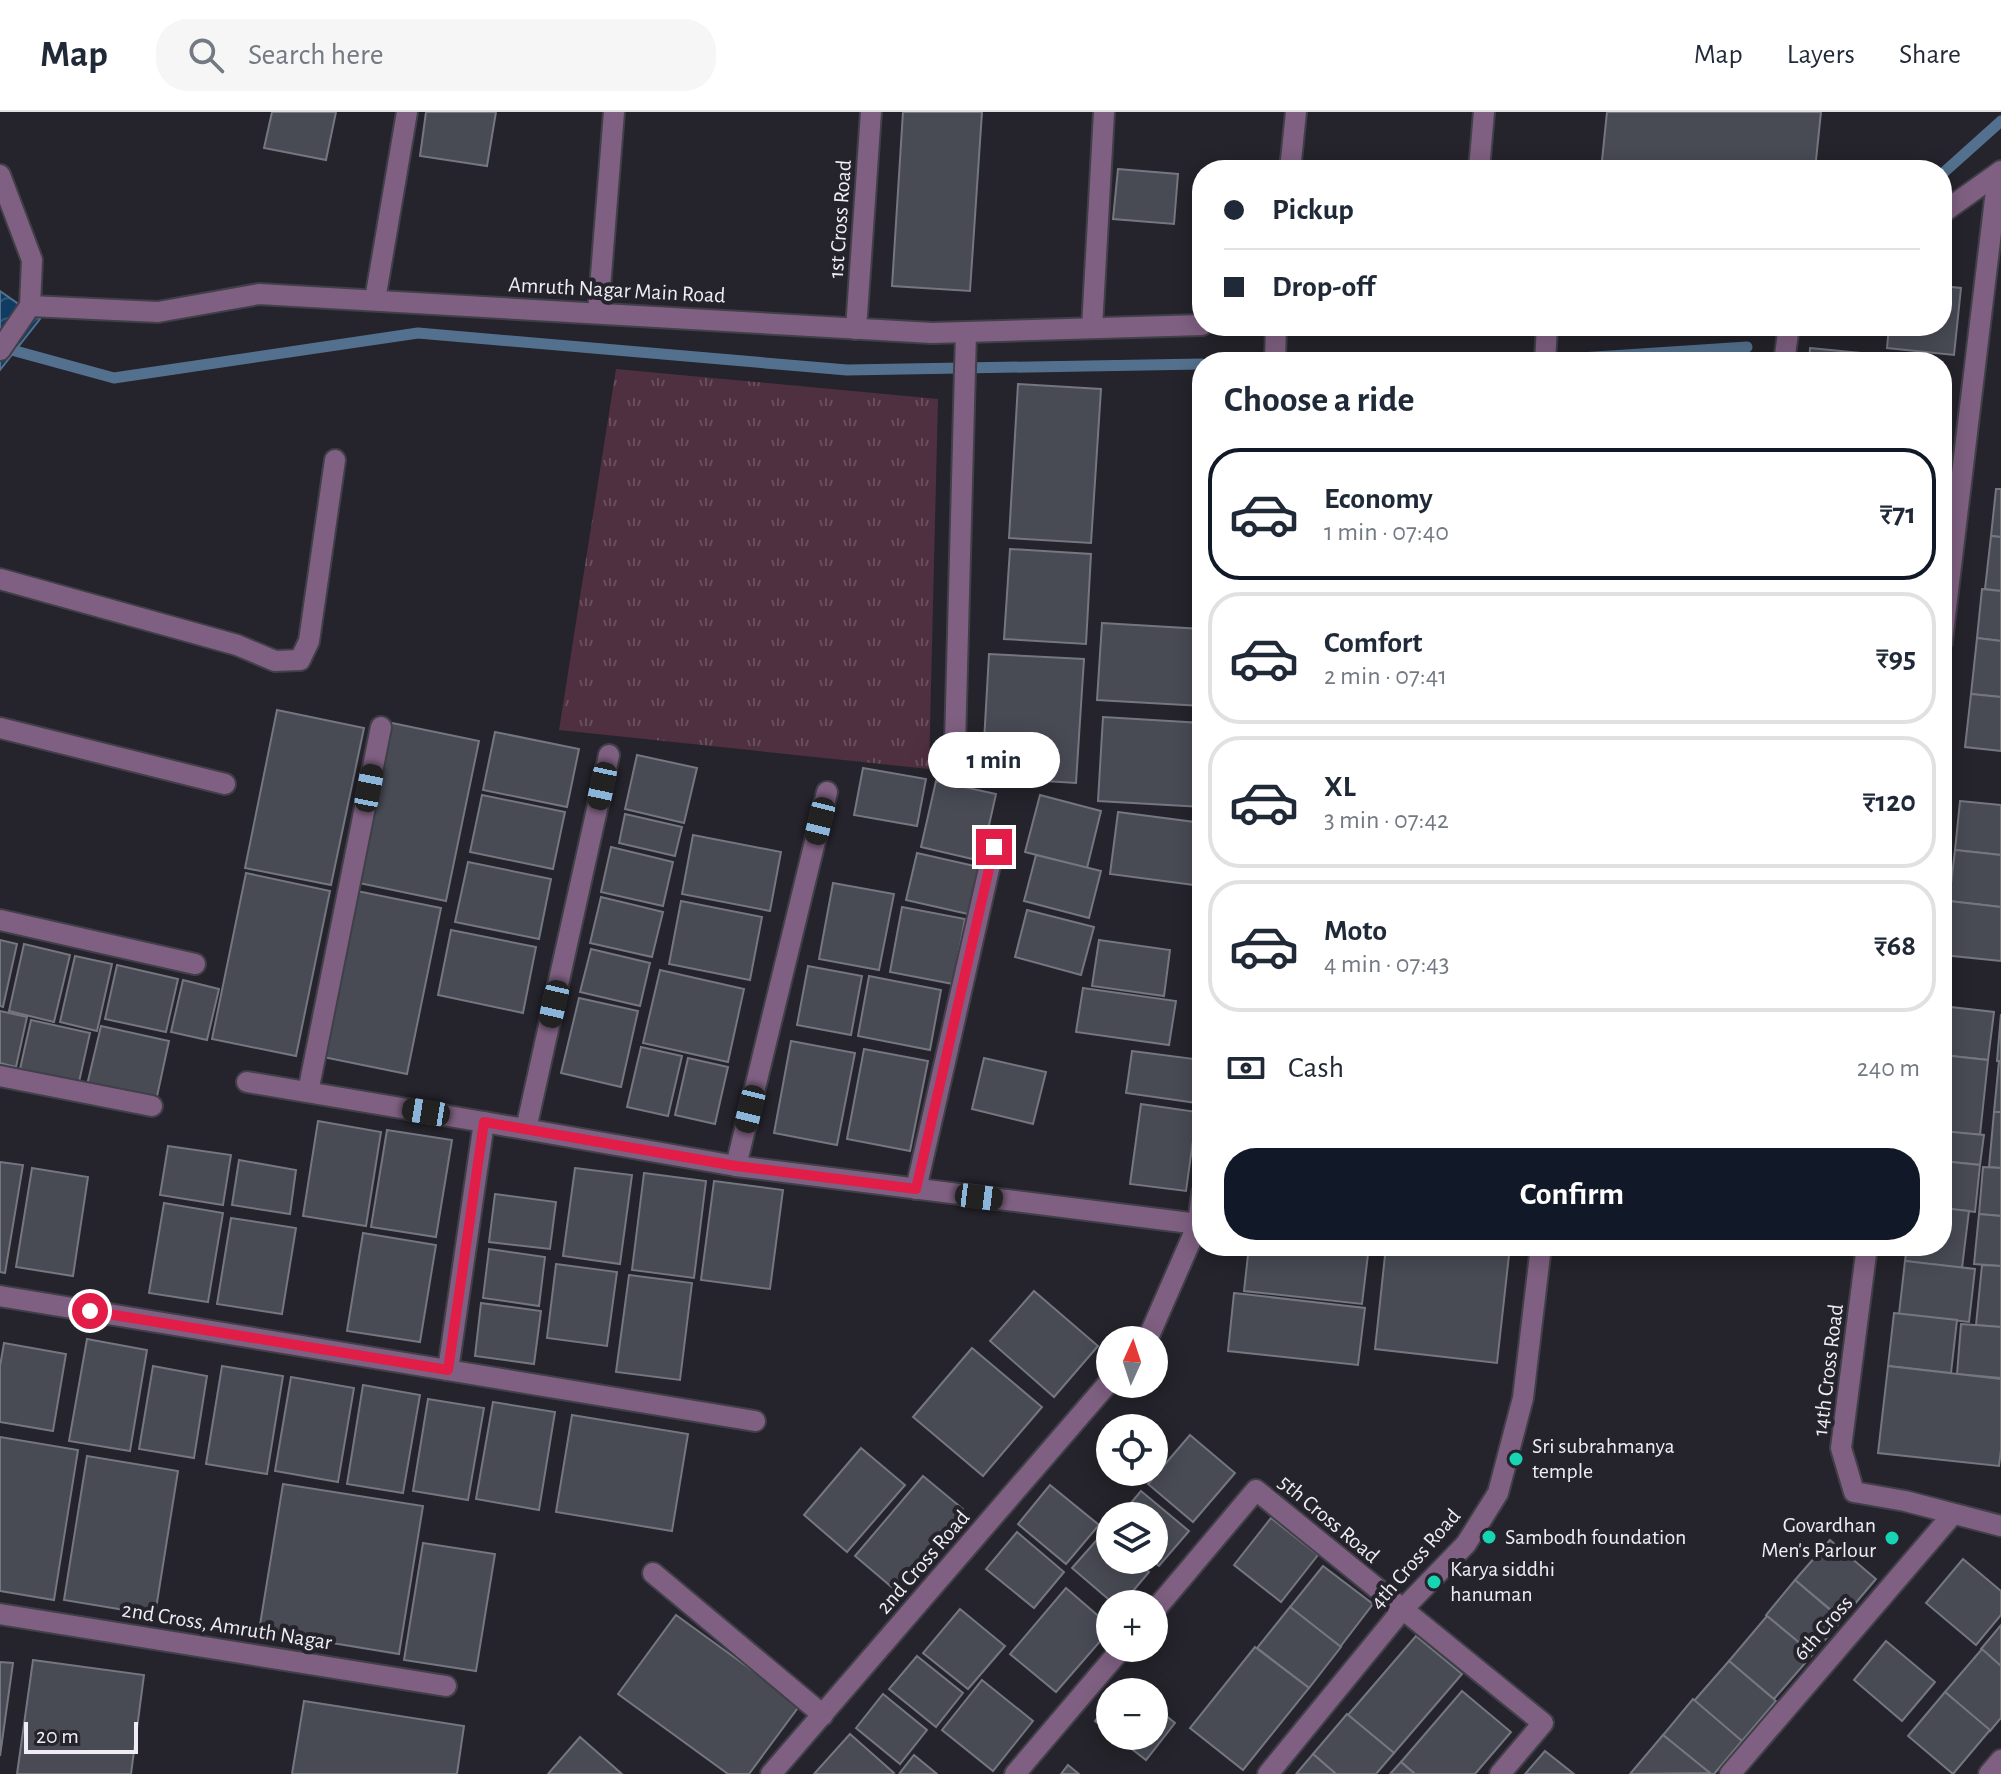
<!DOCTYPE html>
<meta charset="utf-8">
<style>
:root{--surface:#fff;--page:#f6f6f7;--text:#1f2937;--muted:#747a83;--line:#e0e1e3;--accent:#111827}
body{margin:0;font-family:"Alegreya Sans",sans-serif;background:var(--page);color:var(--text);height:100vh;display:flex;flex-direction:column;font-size:30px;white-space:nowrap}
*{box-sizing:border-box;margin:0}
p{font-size:26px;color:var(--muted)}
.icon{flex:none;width:44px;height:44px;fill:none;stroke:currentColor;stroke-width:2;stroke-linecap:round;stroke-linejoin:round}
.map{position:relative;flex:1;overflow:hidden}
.details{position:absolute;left:1192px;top:240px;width:760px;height:904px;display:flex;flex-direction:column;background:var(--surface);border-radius:32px;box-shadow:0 4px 20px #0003}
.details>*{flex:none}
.banner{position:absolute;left:1192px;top:48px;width:760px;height:176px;border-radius:32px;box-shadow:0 4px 20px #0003;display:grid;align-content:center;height:176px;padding:0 32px;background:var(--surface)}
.needle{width:52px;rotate:3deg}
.tools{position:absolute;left:1096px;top:1214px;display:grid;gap:16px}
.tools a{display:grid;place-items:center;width:72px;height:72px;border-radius:50%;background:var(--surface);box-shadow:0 4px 20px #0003;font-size:40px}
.scale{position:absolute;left:24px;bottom:20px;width:114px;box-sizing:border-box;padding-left:8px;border:4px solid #efedf3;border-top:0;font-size:22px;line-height:28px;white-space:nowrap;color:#efedf3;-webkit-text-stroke:6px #25232b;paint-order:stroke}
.end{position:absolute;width:36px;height:36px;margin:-18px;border:10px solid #e11d48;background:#fff;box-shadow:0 0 0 4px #fff}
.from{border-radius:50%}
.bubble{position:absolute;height:56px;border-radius:28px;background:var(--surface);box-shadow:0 4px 20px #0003;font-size:26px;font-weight:700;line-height:56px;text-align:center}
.car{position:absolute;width:24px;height:48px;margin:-24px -12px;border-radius:10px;box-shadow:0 0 6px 2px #0007;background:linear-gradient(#222 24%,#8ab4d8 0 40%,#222 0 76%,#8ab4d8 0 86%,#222 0)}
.banner b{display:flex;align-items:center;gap:28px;height:76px;font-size:30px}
.banner b+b{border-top:2px solid var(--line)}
.banner i{width:20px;height:20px;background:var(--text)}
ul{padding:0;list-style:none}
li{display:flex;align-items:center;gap:24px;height:132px;margin:0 16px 12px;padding:0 16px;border:4px solid var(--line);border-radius:32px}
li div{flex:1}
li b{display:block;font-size:30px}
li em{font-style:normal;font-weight:700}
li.on{border-color:var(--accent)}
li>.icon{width:72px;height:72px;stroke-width:1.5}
h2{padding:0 32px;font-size:36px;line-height:96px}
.pay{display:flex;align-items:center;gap:20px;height:88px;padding:0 32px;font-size:30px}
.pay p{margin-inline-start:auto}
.button{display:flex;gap:16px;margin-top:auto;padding:16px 32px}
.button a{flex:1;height:92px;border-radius:32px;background:var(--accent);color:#fff;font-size:32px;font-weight:700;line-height:92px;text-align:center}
header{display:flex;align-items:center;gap:48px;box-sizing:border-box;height:112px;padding:0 40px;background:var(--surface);border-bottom:2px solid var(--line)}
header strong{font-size:38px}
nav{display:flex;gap:44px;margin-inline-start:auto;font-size:28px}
.search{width:560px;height:72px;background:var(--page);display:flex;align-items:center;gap:20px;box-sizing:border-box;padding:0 28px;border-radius:32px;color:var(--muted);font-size:30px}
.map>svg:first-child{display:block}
.grass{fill:url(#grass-tufts)}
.water{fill:url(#water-waves);stroke:#53718e;stroke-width:2}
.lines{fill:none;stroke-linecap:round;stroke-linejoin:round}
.stream{stroke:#53718e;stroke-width:11}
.building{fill:#484b54;stroke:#747680;stroke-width:2}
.minor-casing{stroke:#413f47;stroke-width:24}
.minor{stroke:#7f6082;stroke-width:20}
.route{stroke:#e11d48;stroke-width:10}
.poi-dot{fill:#17d5b2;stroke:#25232b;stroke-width:3}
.labels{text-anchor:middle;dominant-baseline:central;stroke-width:8;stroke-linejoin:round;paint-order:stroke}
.street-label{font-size:22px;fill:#efedf3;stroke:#25232b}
.poi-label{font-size:22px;fill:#efedf3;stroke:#25232b;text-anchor:start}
</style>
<header>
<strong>Map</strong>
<div class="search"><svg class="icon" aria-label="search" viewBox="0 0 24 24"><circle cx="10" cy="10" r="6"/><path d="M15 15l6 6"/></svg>Search here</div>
<nav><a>Map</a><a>Layers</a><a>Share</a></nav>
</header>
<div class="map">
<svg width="2001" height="1662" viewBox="0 0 2001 1662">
<defs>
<pattern id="grass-tufts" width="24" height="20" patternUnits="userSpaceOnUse" patternTransform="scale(2)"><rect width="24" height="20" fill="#4f3040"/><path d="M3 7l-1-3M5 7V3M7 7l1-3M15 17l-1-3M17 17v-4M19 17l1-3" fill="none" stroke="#694e5c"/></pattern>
<pattern id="water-waves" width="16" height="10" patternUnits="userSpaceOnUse" patternTransform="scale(2)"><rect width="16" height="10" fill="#103c63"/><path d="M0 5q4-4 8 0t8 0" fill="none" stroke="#33587a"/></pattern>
</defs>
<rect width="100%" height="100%" fill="#25232b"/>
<polygon class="grass" points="616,257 938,287 929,657 559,618"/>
<polygon class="water" points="0,179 40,207 0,258"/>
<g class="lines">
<g class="stream">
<polyline points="1942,62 2001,9"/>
<polyline points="1,235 114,266 418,221 847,258 1202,252"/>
<polyline points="1580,246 1747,235"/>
<polyline points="1301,249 1517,247"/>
</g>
</g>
<g class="building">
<polygon points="272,0 336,0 326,48 264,36"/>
<polygon points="426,0 496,0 487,54 420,44"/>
<polygon points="903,0 982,0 970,179 892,174"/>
<polygon points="1607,0 1821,0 1815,58 1601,58"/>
<polygon points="1118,57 1178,62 1174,112 1113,107"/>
<polygon points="1942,174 1961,176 1954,243 1887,236 1889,214 1942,214"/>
<polygon points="1810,236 1881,243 1880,250 1809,250"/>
<polygon points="1018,272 1101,277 1091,431 1009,426"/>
<polygon points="1942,297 1950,297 1945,344 1942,344"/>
<polygon points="1942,344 1945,344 1942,383"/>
<polygon points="1996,377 2001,377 2001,425 1991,424"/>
<polygon points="1991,424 2001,425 2001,479 1985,477"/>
<polygon points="1010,437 1091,442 1086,532 1004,527"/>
<polygon points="1982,477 2001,479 2001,529 1977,526"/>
<polygon points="1102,511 1202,517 1202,594 1097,588"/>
<polygon points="1977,526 2001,529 2001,585 1971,582"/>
<polygon points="989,542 1084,547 1076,671 982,665"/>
<polygon points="1971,582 2001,585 2001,639 1965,635"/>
<polygon points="277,598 364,616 331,773 245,756"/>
<polygon points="1103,605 1202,611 1202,695 1098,689"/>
<polygon points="392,611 479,629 446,789 359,771"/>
<polygon points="495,620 579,637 567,695 483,678"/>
<polygon points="637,643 697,656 684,711 625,697"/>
<polygon points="863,656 926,667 917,714 854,703"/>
<polygon points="936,669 996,682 981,749 921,735"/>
<polygon points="482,683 565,700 553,757 470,740"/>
<polygon points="1040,683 1101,699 1087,756 1025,740"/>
<polygon points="1960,689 2001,693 2001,743 1955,738"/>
<polygon points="1118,700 1202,711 1202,774 1110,762"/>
<polygon points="625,702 682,715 675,744 619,731"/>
<polygon points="693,723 781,740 770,799 682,782"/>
<polygon points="611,735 673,750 663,794 601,780"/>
<polygon points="1955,738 2001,743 2001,795 1949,789"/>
<polygon points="917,741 979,755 968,802 906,788"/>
<polygon points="1036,743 1101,759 1089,806 1024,789"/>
<polygon points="468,750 551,767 539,827 455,810"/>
<polygon points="246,761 330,779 296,944 212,927"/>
<polygon points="833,771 894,782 879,858 819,847"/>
<polygon points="357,779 441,796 407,962 323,945"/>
<polygon points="601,785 663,800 652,845 590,831"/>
<polygon points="681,789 762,805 750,868 669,852"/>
<polygon points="1949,789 2001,795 2001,849 1943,843"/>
<polygon points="902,795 965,807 953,872 890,860"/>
<polygon points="1027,798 1094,815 1081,863 1015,845"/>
<polygon points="451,818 536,835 523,901 438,883"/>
<polygon points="0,828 17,832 3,895 0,894"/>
<polygon points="1099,828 1170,838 1164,884 1092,874"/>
<polygon points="24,832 70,843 54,910 9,899"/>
<polygon points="591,837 650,851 640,894 580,880"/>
<polygon points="75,844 112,852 97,919 60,910"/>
<polygon points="117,853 178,867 166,920 105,907"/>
<polygon points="808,854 862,864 851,923 797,913"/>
<polygon points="660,858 744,877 728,950 643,931"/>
<polygon points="869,864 941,878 930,938 858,924"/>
<polygon points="183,868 219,877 207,928 171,920"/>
<polygon points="1083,876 1176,889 1169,933 1076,920"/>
<polygon points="579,886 638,899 621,975 561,961"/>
<polygon points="1942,894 1994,900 1988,948 1942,943"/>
<polygon points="0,899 27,905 16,955 0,951"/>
<polygon points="2001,902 2001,949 1997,949"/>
<polygon points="31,908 90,921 79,970 20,957"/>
<polygon points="101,914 169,929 156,989 87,973"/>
<polygon points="791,929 855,941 837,1033 774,1021"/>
<polygon points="641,935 682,944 668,1004 627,995"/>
<polygon points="864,937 928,949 910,1039 847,1027"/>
<polygon points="1132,939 1202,948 1197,991 1126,981"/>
<polygon points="1942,943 1988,948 1980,1023 1942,1019"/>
<polygon points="688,946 728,955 715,1012 675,1003"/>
<polygon points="984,946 1046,960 1033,1012 972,997"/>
<polygon points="1999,949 2001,949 2001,1000 1994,1000"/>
<polygon points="1141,992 1197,1000 1186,1079 1130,1072"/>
<polygon points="1994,1000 2001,1000 2001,1056 1989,1055"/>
<polygon points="318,1009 381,1020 366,1114 303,1104"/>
<polygon points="387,1018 452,1028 436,1125 371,1115"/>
<polygon points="1942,1019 1984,1023 1980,1053 1942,1049"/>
<polygon points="168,1034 231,1043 223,1093 160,1083"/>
<polygon points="239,1048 296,1058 290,1102 232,1093"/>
<polygon points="1942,1049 1980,1053 1975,1100 1942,1096"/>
<polygon points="0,1050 23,1053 5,1161 0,1160"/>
<polygon points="1983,1055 2001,1056 2001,1104 1979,1102"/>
<polygon points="32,1056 88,1065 73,1164 16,1155"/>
<polygon points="575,1056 632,1063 620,1152 563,1144"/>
<polygon points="644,1061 706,1069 694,1166 632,1158"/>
<polygon points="714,1069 783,1078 770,1177 701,1168"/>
<polygon points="495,1082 556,1090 550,1137 489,1130"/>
<polygon points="164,1091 223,1101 208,1190 149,1181"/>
<polygon points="1942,1096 1969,1099 1962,1156 1905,1149 1907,1134 1942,1134"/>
<polygon points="1979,1102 2001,1104 2001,1154 1974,1152"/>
<polygon points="231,1106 296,1116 282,1202 217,1192"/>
<polygon points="363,1121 436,1133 420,1230 347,1219"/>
<polygon points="1249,1134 1369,1134 1362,1192 1244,1179"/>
<polygon points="1386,1134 1510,1134 1497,1251 1375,1237"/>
<polygon points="489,1137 545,1145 539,1194 483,1186"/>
<polygon points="1905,1149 1975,1157 1969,1210 1899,1202"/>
<polygon points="556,1152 617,1160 607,1234 547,1226"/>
<polygon points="1982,1153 2001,1154 2001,1215 1976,1213"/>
<polygon points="629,1163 692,1171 680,1268 616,1260"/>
<polygon points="1034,1179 1098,1234 1054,1285 990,1229"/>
<polygon points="1234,1181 1365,1196 1358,1253 1228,1239"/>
<polygon points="481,1191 541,1199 534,1252 475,1244"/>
<polygon points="1894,1201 1957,1208 1951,1261 1888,1254"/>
<polygon points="1961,1212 2001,1215 2001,1266 1957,1262"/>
<polygon points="87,1227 147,1238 130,1339 69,1329"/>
<polygon points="4,1231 66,1242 53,1319 0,1310 0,1254"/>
<polygon points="972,1236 1042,1295 983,1364 913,1305"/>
<polygon points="153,1254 207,1264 194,1346 139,1337"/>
<polygon points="222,1254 283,1264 267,1362 206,1352"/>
<polygon points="1888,1254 2001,1267 2001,1338 1999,1354 1878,1341"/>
<polygon points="291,1265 354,1276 338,1370 275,1359"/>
<polygon points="363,1273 420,1283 403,1381 347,1372"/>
<polygon points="428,1287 484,1296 468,1388 413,1379"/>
<polygon points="493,1290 555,1300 539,1398 476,1387"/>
<polygon points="572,1303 688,1322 672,1419 556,1400"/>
<polygon points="1190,1323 1235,1361 1193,1410 1148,1372"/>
<polygon points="0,1325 78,1338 54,1488 0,1479"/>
<polygon points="861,1336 905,1373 847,1440 804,1403"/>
<polygon points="87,1344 178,1359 155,1503 64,1488"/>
<polygon points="923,1364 963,1397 894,1477 855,1444"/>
<polygon points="283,1372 423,1394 399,1542 259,1519"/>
<polygon points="1050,1373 1099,1413 1066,1452 1018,1412"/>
<polygon points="1141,1379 1189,1419 1159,1454 1151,1448 1154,1448 1154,1404 1120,1404"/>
<polygon points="1271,1406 1318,1443 1281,1490 1234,1453"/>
<polygon points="1017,1420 1064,1460 1034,1496 986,1457"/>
<polygon points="1103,1421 1110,1427 1110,1448 1135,1448 1149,1460 1122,1492 1114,1492 1072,1456"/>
<polygon points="1830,1428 1876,1467 1842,1507 1795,1468"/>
<polygon points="423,1431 495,1442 476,1559 404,1548"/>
<polygon points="1963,1447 2001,1479 2001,1503 1976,1533 1926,1491"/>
<polygon points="1323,1454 1373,1492 1340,1535 1290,1495"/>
<polygon points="1795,1468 1842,1508 1813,1542 1766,1503"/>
<polygon points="1066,1476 1110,1514 1110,1518 1056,1580 1010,1542"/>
<polygon points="1290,1495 1341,1535 1309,1576 1257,1536"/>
<polygon points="960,1497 1005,1534 968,1577 923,1541"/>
<polygon points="676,1503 800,1593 749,1662 728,1662 618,1582"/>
<polygon points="1767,1504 1813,1542 1774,1587 1729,1549"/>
<polygon points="2001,1513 2001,1554 1981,1537"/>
<polygon points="1416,1524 1462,1562 1394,1641 1348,1603"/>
<polygon points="1886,1529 1935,1570 1902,1609 1854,1568"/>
<polygon points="1255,1535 1309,1576 1243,1658 1190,1616"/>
<polygon points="1982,1537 2001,1554 2001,1606 1990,1619 1945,1580"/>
<polygon points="917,1544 963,1581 936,1615 889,1577"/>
<polygon points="33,1548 144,1563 131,1662 17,1662"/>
<polygon points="1729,1549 1776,1589 1742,1629 1694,1589"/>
<polygon points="0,1550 13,1551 0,1644"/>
<polygon points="982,1568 1033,1609 993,1659 942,1618"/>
<polygon points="1125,1572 1135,1580 1118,1580"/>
<polygon points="1462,1579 1511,1620 1475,1662 1415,1662 1401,1650"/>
<polygon points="1945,1580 1990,1618 1953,1662 1908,1624"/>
<polygon points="883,1582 927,1618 900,1652 856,1616"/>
<polygon points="1693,1587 1742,1629 1714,1662 1711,1662 1663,1623"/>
<polygon points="304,1589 464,1614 457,1662 292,1662"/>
<polygon points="1110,1590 1110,1620 1095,1609"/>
<polygon points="1154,1594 1175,1611 1146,1648 1115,1624 1154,1624"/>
<polygon points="1347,1602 1394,1641 1376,1662 1336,1662 1313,1642"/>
<polygon points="850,1622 894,1661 892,1662 814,1662"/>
<polygon points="1663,1623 1710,1661 1630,1662"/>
<polygon points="580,1625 622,1662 548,1662"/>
<polygon points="1545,1639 1574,1662 1525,1662"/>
<polygon points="1313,1642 1336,1662 1296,1662"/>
<polygon points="914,1643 937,1662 899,1662"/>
<polygon points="1401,1650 1415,1662 1390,1662"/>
<polygon points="1068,1653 1079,1662 1061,1662"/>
</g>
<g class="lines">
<defs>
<g id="minor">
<polyline points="1290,58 1296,0"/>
<polyline points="1479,58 1484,0"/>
<polyline points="0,63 32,148 30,194 0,238"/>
<polyline points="1942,101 2001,59"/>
<polyline points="375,188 407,0"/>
<polyline points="30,194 158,200 259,182 932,221 1202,213"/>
<polyline points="598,201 614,0"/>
<polyline points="1092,216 1104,0"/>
<polyline points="856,217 871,0"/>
<polyline points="1275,250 1276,214"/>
<polyline points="1545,250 1547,214"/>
<polyline points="1784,250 1789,214"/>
<polyline points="0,467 237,533 275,549 300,548 309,529 335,348"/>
<polyline points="1942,529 1998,62"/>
<polyline points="0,616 225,672"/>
<polyline points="955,631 966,220"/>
<polyline points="0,808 195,852"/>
<polyline points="0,964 152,994"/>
<polyline points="247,970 484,1010"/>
<polyline points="308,980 381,615"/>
<polyline points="526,1017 609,643"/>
<polyline points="736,1054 827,680"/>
<polyline points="916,1077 994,735"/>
<polyline points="1867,1134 1841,1336 1854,1380 1905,1389 2001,1414"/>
<polyline points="0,1184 755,1309"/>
<polyline points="1145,1228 1149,1224 1198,1112 1202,1081"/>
<polyline points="448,1258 484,1010 736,1054 1198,1112"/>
<polyline points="653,1461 823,1603"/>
<polyline points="1154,1499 1256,1378 1543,1611 1500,1662"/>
<polyline points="0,1502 446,1574"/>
<polyline points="771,1662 1110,1269"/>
<polyline points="1015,1662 1122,1536"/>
<polyline points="1268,1662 1402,1498 1466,1432 1498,1381 1523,1286 1541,1134"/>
<polyline points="1730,1662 1953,1402"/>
<polyline points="1989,1662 2001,1648"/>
</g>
</defs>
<use href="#minor" class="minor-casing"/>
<use href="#minor" class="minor"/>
</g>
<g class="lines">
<polyline class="route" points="90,1199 448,1258 484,1010 736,1054 916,1077 994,735"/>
</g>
<g class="poi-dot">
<circle cx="1516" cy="1347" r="8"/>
<circle cx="1489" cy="1425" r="8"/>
<circle cx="1892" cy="1426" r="8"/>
<circle cx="1434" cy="1470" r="8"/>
</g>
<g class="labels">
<g class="street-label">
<text transform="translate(840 107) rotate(-86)">1st Cross Road</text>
<text transform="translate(617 178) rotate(3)">Amruth Nagar Main Road</text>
<text transform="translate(1828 1258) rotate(-83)">14th Cross Road</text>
<text transform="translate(1329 1407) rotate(40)">5th Cross Road</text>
<text transform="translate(1415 1447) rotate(-49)">4th Cross Road</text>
<text transform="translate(923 1450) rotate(-49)">2nd Cross Road</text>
<text transform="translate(227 1514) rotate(9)">2nd Cross, Amruth Nagar</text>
<text transform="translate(1823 1516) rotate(-49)">6th Cross</text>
</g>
<g class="poi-label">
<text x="1532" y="1334">Sri subrahmanya<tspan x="1532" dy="25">temple</tspan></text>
<text x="1876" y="1413" text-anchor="end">Govardhan<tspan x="1876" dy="25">Men's Parlour</tspan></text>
<text x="1505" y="1425">Sambodh foundation</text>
<text x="1450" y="1457">Karya siddhi<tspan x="1450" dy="25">hanuman</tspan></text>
</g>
</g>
</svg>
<div class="tools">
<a><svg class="needle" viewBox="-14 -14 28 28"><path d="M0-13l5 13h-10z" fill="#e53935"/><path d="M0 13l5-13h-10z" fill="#747a83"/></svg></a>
<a><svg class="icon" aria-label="locate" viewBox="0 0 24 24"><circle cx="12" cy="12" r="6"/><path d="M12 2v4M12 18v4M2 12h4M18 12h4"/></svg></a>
<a><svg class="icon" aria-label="layers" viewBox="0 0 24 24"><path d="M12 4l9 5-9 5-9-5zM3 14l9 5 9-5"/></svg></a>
<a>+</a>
<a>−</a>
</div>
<div class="scale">20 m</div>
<i class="end from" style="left:90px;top:1199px"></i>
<i class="end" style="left:994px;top:735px"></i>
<div class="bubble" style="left:928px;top:620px;width:132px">1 min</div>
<i class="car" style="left:602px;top:674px;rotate:192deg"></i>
<i class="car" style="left:369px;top:676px;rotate:11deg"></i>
<i class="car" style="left:820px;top:709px;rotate:194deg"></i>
<i class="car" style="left:554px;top:892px;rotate:193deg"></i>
<i class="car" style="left:750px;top:997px;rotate:194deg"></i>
<i class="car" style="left:426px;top:1000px;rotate:279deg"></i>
<i class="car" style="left:979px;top:1085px;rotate:97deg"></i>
<div class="banner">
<b><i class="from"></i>Pickup</b>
<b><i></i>Drop-off</b>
</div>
<section class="details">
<h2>Choose a ride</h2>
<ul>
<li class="on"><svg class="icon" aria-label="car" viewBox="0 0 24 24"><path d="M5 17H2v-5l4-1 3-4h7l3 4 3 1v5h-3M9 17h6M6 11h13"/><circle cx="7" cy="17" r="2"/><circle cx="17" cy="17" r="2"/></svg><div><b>Economy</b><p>1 min · 07:40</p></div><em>₹71</em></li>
<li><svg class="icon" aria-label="car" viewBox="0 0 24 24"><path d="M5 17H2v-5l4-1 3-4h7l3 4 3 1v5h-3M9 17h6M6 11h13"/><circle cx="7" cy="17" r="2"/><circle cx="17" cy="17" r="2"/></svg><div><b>Comfort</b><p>2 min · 07:41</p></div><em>₹95</em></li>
<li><svg class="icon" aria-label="car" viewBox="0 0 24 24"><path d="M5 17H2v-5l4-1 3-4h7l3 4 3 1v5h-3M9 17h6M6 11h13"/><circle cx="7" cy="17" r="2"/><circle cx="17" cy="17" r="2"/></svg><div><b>XL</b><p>3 min · 07:42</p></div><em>₹120</em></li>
<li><svg class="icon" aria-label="car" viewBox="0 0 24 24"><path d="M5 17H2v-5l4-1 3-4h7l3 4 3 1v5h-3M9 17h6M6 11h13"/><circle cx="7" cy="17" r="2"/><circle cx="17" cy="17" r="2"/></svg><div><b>Moto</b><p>4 min · 07:43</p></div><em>₹68</em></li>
</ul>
<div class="pay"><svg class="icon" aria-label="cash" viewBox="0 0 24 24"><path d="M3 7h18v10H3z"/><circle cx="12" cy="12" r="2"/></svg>Cash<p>240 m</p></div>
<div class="button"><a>Confirm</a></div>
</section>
</div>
